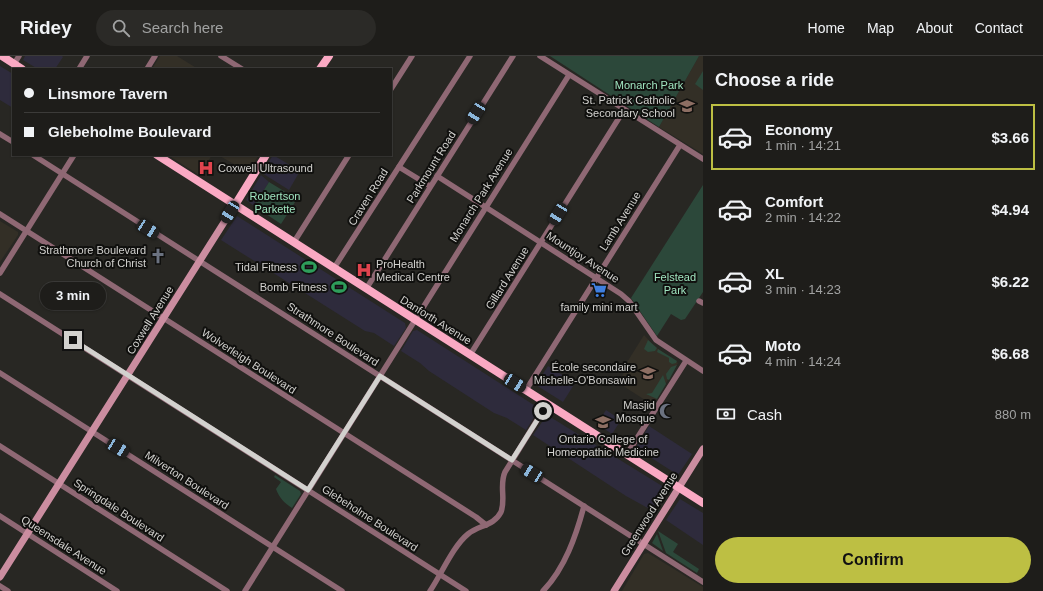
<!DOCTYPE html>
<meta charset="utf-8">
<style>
:root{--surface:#1e1d1a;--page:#2b2a27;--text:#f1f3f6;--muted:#a1a2a2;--line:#3c3b39;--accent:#bdbf43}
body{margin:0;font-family:Arial,sans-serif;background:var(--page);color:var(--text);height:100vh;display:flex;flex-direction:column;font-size:15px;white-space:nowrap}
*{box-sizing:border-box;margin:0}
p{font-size:13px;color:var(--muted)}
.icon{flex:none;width:22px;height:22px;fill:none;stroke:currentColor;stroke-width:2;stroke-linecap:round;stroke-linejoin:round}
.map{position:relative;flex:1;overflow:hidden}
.sheet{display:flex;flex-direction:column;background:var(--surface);width:340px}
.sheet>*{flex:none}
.hud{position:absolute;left:12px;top:12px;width:380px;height:88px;border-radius:0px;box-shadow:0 1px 3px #0004,0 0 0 1px var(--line);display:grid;align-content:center;height:88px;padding:0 12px;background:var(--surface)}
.end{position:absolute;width:18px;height:18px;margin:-9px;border:5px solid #d2d1ce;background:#111;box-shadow:0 0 0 2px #111}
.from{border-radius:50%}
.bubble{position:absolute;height:28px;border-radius:14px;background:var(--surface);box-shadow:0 1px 3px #0004,0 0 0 1px var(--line);font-size:13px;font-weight:700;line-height:28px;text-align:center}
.car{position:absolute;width:12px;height:24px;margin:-12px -6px;border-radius:5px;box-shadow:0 0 3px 1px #0007;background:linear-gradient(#222 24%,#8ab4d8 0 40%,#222 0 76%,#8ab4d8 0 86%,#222 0)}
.hud b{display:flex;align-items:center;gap:14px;height:38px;font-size:15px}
.hud b+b{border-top:1px solid var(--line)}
.hud i{width:10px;height:10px;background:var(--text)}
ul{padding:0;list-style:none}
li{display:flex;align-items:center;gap:12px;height:66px;margin:0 8px 6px;padding:0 4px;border:2px solid transparent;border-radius:0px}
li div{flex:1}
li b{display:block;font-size:15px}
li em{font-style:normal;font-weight:700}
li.on{border-color:var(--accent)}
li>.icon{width:36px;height:36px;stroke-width:1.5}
h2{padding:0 12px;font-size:18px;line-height:48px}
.pay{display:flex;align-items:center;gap:10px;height:44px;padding:0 12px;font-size:15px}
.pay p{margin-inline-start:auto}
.button{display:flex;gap:8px;margin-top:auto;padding:8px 12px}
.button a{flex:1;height:46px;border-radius:24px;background:var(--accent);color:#111;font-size:16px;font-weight:700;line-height:46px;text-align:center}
header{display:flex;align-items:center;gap:24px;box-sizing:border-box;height:56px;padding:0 20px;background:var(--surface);border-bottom:1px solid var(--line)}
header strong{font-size:19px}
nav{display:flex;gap:22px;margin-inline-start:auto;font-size:14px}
.search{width:280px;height:36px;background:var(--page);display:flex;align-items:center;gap:10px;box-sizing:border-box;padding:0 14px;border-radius:22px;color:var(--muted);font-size:15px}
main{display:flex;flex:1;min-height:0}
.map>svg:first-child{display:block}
.commercial{fill:#2e2b3c}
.built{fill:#332f26}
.green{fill:#2c483a}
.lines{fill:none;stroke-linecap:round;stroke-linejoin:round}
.street{stroke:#8f6874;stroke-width:5.5}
.secondary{stroke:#cb8da0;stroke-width:7}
.primary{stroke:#faa9c3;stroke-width:8}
.route{stroke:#d2d1ce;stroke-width:5}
.labels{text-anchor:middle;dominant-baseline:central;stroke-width:4;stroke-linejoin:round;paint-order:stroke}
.park-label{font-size:11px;fill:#9fe4bf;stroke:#10100e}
.poi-label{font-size:11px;fill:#d2d1ce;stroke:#10100e;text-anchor:end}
.street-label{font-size:11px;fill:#d2d1ce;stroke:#10100e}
</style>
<header>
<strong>Ridey</strong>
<div class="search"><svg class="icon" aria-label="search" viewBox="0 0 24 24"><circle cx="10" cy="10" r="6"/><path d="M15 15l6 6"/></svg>Search here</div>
<nav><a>Home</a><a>Map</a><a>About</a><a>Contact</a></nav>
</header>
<main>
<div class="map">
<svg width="703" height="535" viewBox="0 0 703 535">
<rect width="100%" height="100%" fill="#282723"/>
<g class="commercial">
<polygon points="25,0 62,0 63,1 55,13 38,13 23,4"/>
<polygon points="0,10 13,18 13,52 0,44"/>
<polygon points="273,99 300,115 289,134 262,117"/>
<polygon points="261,119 269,126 254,150 246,144"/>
<polygon points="237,160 405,267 406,272 394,290 374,277 365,275 221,184"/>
<polygon points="417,274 537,351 538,355 526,374 507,362 494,357 429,315 420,307 401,295 413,275"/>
<polygon points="548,310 575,327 563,346 536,329"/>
<polygon points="606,354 621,364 612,378 597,368"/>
<polygon points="547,359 667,433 667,437 655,456 626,440 533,379"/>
<polygon points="649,370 692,398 678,419 636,392"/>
<polygon points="680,443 703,457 703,489 666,464"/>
</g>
<g class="built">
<polygon points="160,0 177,0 198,13 152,13"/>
<polygon points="699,0 703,0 703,98 659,71"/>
<polygon points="168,99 212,99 199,119"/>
<polygon points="218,99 259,99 248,116"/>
<polygon points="0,165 18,176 18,179 0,206"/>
<polygon points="644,279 654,290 678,307 653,349 620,328 626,308"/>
<polygon points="648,497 703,531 703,535 622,535 644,498"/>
</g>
<g class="green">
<polygon points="550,0 699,0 659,71"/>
<polygon points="703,15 703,34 695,28"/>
<polygon points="269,126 297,143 281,168 254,150"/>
<polygon points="703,129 703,236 685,263 681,264 671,258 657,280 631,242"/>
<polygon points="648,284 657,292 655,295 648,296 644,293"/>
<polygon points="658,293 677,305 676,307 672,308 669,306 669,302 657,296"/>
<polygon points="677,309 669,324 667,323 666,318 671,311"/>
<polygon points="663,319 666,328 657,343 646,338 652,337"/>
<path d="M275,419L300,435L301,438L292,452C284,447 279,441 276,433L281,426L274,421Z"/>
<polygon points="658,475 678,488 673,496 699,513 697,517 666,497"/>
<polygon points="657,478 663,495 652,487"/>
</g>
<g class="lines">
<g class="street">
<polyline points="221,0 242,13"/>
<polyline points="540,0 703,103"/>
<polyline points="14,8 19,0"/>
<polyline points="79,13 87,0"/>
<polyline points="147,13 155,0"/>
<polyline points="391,33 412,0"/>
<polyline points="0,78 13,86"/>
<polyline points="33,99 703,526"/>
<polyline points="399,111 430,130"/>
<polyline points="437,120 621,238 629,245 656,284 703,315"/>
<polyline points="0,158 476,461 486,469"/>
<polyline points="294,186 349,99"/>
<polyline points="334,212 470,0"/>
<polyline points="0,217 74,99"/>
<polyline points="366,233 513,0"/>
<polyline points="0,238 466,535"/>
<polyline points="699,245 703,247"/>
<polyline points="470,299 624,54"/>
<polyline points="0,317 342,535"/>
<polyline points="526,334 680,89"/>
<polyline points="0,390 227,535"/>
<polyline points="627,398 686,305"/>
<polyline points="0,460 117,535"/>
<polyline points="0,530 8,535"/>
<polyline points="245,535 569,19"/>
<path d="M430,535C441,519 453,490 468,478C479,469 494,470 501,456C506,443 499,429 505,416L547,348"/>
<path d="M543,535C565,512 576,480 584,450"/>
</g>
<g class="secondary">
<polyline points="0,521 235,149"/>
<polyline points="614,535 703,393"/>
</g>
<g class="primary">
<polyline points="2,0 22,13"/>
<polyline points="320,13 329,0"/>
<polyline points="157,99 703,447"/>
<polyline points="235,149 266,99"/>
</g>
</g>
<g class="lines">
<polyline class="route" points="73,284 308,434 380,320 512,404 543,355"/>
</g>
<defs>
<symbol id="school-bare" viewBox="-9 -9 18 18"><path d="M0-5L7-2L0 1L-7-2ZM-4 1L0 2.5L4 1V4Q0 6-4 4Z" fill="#8d6e63" stroke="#10100e" stroke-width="2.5" paint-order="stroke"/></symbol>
<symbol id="hospital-bare" viewBox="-9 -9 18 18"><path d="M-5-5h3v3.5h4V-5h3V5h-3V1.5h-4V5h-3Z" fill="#e0444e" stroke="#10100e" stroke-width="2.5" paint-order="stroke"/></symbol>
<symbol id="church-bare" viewBox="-9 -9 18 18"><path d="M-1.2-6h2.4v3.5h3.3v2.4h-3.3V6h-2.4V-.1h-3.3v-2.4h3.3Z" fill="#6b7280" stroke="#10100e" stroke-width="2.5" paint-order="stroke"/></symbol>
<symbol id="stadium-bare" viewBox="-9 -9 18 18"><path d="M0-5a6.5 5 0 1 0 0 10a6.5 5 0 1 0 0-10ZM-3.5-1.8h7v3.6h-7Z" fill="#2e9e5b" stroke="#10100e" stroke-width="2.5" paint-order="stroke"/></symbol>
<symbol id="supermarket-bare" viewBox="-9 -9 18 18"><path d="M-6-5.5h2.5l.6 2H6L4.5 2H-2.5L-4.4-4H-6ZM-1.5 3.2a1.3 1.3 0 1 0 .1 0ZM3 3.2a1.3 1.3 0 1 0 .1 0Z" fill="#3f7fe0" stroke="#10100e" stroke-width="2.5" paint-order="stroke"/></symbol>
<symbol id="mosque-bare" viewBox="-9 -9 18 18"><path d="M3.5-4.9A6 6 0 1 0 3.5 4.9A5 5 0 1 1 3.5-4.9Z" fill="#6b7280" stroke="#10100e" stroke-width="2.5" paint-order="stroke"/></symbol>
<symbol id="university-bare" viewBox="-9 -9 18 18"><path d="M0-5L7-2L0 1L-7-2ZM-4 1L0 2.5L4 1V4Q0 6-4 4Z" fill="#8d6e63" stroke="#10100e" stroke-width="2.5" paint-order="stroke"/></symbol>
</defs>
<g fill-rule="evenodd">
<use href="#school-bare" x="676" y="39" width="22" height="22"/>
<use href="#hospital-bare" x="195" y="101" width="22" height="22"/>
<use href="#church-bare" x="147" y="189" width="22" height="22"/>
<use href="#stadium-bare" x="298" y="200" width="22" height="22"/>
<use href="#hospital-bare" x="353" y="203" width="22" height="22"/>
<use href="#stadium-bare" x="328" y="220" width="22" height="22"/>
<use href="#supermarket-bare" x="588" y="223" width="22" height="22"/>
<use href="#school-bare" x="637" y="306" width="22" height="22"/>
<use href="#mosque-bare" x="656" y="344" width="22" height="22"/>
<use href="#university-bare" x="592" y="355" width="22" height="22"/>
</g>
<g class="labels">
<g class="park-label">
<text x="649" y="29">Monarch Park</text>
<text x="275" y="140">Robertson<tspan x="275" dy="13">Parkette</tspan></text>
<text x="675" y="221">Felstead<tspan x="675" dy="13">Park</tspan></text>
</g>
<g class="poi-label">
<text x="675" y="44">St. Patrick Catholic<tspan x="675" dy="13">Secondary School</tspan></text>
<text x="218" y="112" text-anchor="start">Coxwell Ultrasound</text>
<text x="146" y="194">Strathmore Boulevard<tspan x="146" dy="13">Church of Christ</tspan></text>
<text x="376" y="208" text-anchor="start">ProHealth<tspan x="376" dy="13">Medical Centre</tspan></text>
<text x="297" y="211">Tidal Fitness</text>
<text x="327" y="231">Bomb Fitness</text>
<text x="599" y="251" text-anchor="middle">family mini mart</text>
<text x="636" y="311">École secondaire<tspan x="636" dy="13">Michelle-O'Bonsawin</tspan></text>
<text x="655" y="349">Masjid<tspan x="655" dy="13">Mosque</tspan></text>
<text x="603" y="383" text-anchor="middle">Ontario College of<tspan x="603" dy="13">Homeopathic Medicine</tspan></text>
</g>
<g class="street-label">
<text transform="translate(431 111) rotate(-58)">Parkmount Road</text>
<text transform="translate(481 139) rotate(-58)">Monarch Park Avenue</text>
<text transform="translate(368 141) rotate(-58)">Craven Road</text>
<text transform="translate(620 165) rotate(-58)">Lamb Avenue</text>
<text transform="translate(583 201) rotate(33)">Mountjoy Avenue</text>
<text transform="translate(507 222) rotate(-58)">Gillard Avenue</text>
<text transform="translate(150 264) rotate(-58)">Coxwell Avenue</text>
<text transform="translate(436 264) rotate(32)">Danforth Avenue</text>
<text transform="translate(333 278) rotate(33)">Strathmore Boulevard</text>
<text transform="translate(249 305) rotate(33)">Wolverleigh Boulevard</text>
<text transform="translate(187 424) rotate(33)">Milverton Boulevard</text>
<text transform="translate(119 454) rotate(33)">Springdale Boulevard</text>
<text transform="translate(649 458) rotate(-58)">Greenwood Avenue</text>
<text transform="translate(370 462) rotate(33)">Glebeholme Boulevard</text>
<text transform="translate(64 489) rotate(33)">Queensdale Avenue</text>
</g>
</g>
</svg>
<i class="end from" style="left:543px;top:355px"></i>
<i class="end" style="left:73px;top:284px"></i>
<div class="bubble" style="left:40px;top:226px;width:66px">3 min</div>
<i class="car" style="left:476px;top:57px;rotate:212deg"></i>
<i class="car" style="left:230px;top:156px;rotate:212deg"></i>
<i class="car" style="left:558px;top:158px;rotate:212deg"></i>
<i class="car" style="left:148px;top:173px;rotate:123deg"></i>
<i class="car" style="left:515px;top:327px;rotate:122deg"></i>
<i class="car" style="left:118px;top:392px;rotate:122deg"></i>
<i class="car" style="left:532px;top:417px;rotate:302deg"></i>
<div class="hud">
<b><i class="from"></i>Linsmore Tavern</b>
<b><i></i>Glebeholme Boulevard</b>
</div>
</div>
<section class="sheet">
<h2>Choose a ride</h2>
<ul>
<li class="on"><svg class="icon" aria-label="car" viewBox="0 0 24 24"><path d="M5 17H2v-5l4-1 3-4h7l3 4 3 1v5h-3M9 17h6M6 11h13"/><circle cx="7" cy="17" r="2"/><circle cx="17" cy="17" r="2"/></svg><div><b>Economy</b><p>1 min · 14:21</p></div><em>$3.66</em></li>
<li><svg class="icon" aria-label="car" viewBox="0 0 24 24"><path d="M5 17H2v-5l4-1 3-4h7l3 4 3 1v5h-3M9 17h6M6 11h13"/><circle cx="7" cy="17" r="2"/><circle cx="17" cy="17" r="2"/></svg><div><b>Comfort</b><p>2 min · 14:22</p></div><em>$4.94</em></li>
<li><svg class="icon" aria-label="car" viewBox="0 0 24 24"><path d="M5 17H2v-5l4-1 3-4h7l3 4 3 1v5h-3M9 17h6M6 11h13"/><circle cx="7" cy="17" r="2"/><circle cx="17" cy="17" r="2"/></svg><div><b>XL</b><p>3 min · 14:23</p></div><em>$6.22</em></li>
<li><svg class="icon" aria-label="car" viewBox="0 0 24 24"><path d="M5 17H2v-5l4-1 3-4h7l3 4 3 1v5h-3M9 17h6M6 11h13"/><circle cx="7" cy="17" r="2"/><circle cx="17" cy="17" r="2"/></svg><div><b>Moto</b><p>4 min · 14:24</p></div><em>$6.68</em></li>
</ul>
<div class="pay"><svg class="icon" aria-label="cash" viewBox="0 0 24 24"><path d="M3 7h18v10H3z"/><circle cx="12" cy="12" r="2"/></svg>Cash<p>880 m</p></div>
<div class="button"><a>Confirm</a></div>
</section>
</main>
